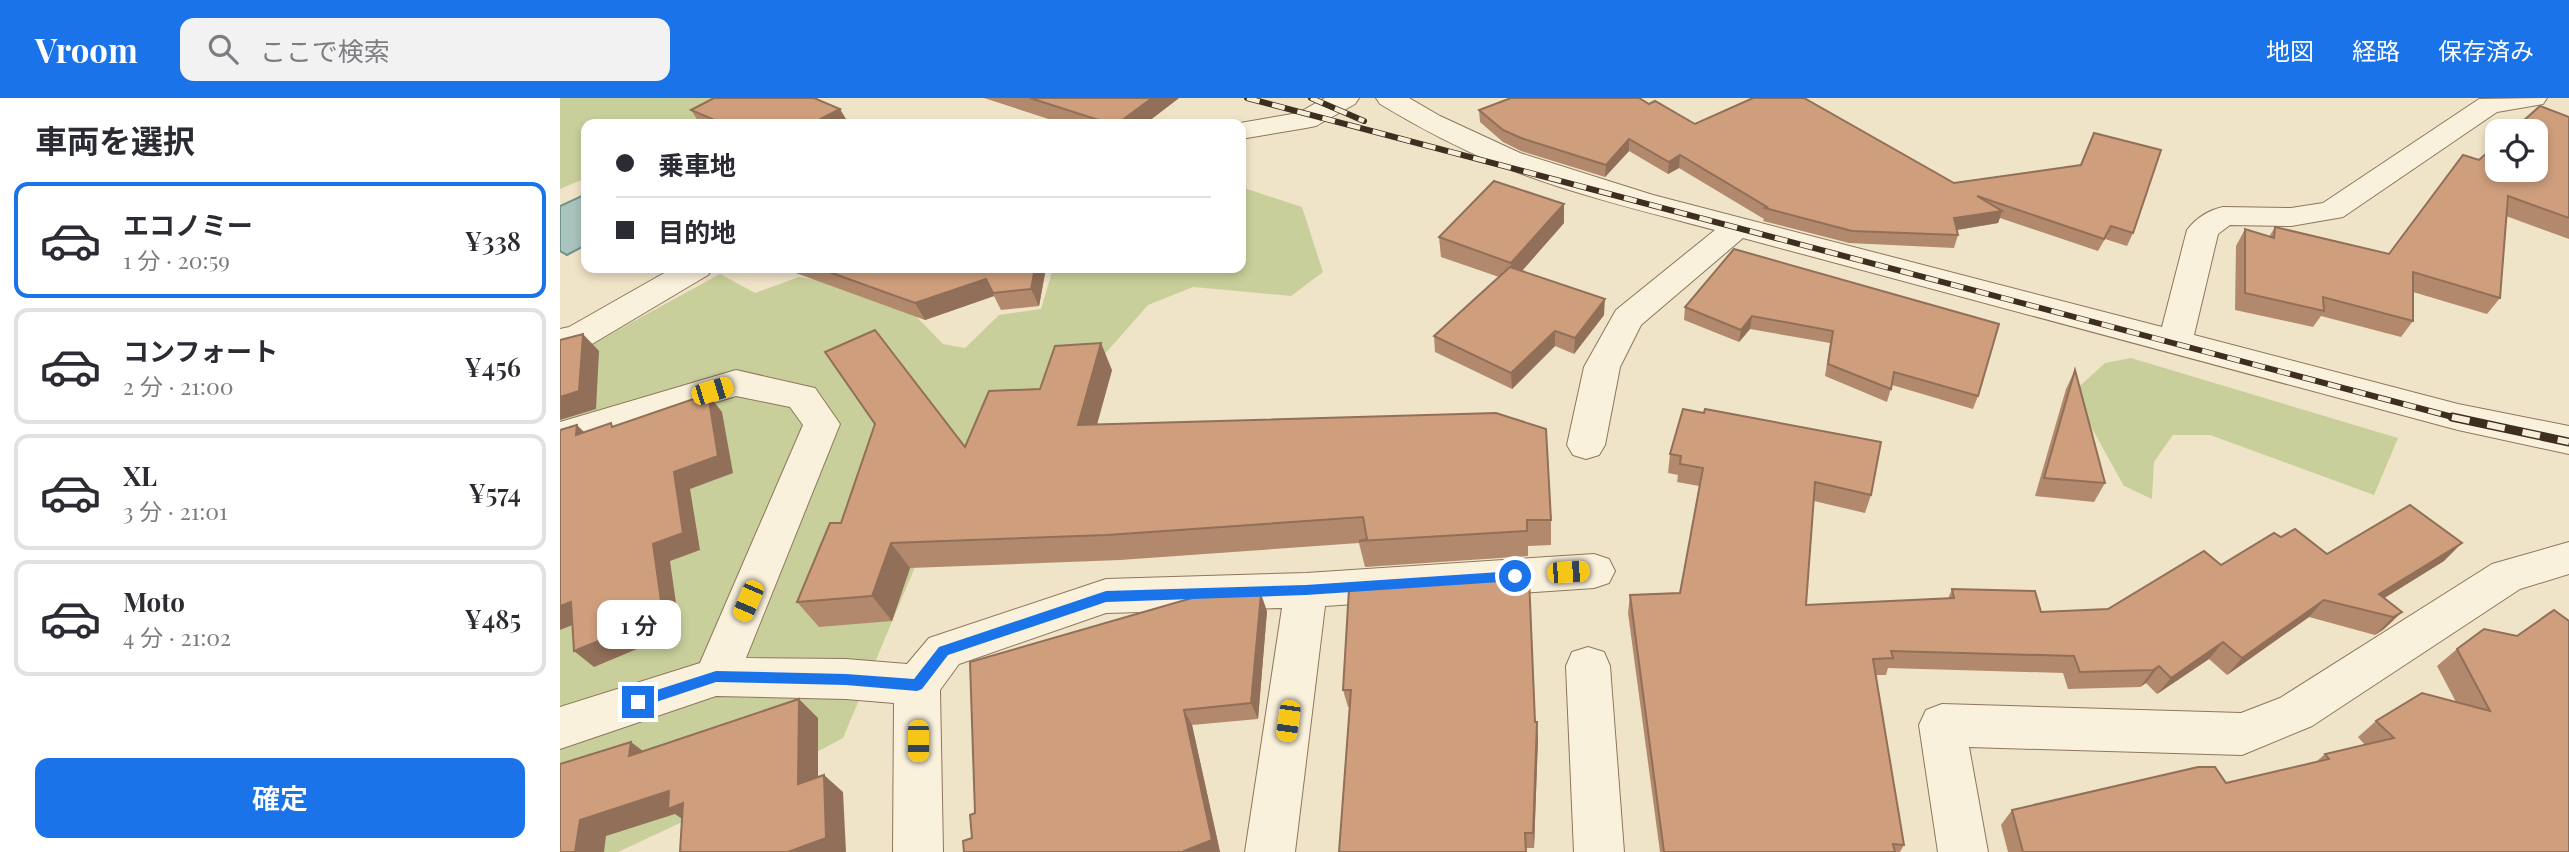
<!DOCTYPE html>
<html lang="ja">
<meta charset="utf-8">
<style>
:root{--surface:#fff;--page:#f2f2f3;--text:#2b2b33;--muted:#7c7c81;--line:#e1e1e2;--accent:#1a73e8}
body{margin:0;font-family:"Playfair Display","Noto Sans JP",serif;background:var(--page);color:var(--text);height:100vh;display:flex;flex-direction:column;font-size:26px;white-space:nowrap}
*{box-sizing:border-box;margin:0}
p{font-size:23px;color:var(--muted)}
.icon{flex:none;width:38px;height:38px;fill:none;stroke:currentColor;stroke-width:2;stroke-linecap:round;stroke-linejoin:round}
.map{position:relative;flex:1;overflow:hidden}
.details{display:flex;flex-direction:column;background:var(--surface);width:560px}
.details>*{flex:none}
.hud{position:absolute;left:21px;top:21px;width:665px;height:154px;border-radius:14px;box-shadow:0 4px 10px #0003;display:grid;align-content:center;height:154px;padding:0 35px;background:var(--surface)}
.fabs{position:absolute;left:1925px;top:21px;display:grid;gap:14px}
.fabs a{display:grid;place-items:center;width:63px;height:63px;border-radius:14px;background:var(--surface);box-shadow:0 4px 10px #0003;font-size:35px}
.end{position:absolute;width:32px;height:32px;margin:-16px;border:9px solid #1a73e8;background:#fff;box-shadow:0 0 0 4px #fff}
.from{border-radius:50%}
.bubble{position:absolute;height:49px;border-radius:14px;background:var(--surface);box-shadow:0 4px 10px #0003;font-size:23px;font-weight:600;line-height:49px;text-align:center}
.car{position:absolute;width:21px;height:42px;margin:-21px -10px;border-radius:9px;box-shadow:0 0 5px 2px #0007;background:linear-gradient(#f5c518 24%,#345 0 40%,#f5c518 0 76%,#345 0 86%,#f5c518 0)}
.hud b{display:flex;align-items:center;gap:24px;height:66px;font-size:26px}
.hud b+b{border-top:2px solid var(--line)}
.hud i{width:18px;height:18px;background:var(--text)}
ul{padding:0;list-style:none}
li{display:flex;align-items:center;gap:21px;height:116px;margin:0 14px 10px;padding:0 21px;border:4px solid var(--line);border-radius:14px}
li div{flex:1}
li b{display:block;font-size:26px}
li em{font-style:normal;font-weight:600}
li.current{border-color:var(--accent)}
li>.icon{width:63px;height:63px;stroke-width:1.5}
h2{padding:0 35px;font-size:32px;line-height:84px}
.button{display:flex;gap:14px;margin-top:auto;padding:14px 35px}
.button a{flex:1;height:80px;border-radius:14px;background:var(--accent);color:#fff;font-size:28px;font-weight:600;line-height:80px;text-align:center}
header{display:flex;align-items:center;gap:42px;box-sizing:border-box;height:98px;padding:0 35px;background:var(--accent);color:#fff}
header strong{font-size:33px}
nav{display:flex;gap:38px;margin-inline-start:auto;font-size:24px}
.search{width:490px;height:63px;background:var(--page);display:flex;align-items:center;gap:18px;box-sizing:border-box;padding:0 24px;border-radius:14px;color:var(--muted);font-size:26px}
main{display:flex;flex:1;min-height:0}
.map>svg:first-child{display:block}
.green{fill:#c9cf9b}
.water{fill:#a9c4bc;stroke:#6f938a;stroke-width:2}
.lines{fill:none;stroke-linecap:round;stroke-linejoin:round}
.minor-casing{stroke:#8d765c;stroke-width:2}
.minor{fill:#faf1dc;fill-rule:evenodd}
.rail-far1-casing{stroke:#3d2e20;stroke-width:6}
.rail-casing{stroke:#3d2e20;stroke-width:9}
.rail-far1{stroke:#f7eed8;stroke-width:4.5;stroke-dasharray:13;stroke-linecap:butt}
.rail{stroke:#f7eed8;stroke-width:6;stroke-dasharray:18;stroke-linecap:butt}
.wall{fill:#b2896c}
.shaded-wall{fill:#916f58}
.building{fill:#cf9f7d;stroke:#916f58;stroke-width:2}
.route{fill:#1a73e8}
</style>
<header>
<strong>Vroom</strong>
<div class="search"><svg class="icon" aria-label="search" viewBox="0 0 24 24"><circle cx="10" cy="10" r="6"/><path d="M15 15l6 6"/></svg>ここで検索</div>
<nav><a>地図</a><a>経路</a><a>保存済み</a></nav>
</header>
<main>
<section class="details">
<h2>車両を選択</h2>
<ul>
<li class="current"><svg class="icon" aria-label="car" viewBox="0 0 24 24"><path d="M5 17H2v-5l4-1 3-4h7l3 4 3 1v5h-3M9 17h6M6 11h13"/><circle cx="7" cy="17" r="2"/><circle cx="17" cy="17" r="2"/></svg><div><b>エコノミー</b><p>1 分 · 20:59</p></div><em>¥338</em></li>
<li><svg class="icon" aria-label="car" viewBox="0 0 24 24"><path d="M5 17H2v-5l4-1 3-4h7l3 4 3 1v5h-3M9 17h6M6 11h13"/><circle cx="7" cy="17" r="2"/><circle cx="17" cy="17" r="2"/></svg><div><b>コンフォート</b><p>2 分 · 21:00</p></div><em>¥456</em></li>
<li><svg class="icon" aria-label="car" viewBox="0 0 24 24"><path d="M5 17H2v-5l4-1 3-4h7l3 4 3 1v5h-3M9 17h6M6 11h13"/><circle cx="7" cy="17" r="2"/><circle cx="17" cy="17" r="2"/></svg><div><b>XL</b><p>3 分 · 21:01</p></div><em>¥574</em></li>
<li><svg class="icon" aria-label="car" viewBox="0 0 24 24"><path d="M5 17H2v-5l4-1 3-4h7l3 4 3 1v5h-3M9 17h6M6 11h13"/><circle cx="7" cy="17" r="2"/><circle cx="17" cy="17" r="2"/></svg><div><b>Moto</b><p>4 分 · 21:02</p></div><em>¥485</em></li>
</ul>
<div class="button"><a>確定</a></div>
</section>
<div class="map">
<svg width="2009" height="754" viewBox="0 0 2009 754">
<rect width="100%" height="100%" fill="#f0e4c8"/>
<g class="green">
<polygon points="0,0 191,0 143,26 26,26 26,80 0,91"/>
<polygon points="681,89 742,109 763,174 731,198 633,189 588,207 536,266 495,275 366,443 283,640 148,712 58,754 0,754 0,253 43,240 160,176 195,195 239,179 300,190 351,213 383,246 405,250 439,217 481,211 493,170 681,170"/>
<polygon points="1571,260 1838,340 1814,397 1650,337 1613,337 1594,364 1592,401 1564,388 1512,295 1545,265"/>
</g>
<polygon class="water" points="26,96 26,147 7,157 0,153 0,108"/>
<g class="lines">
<defs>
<g id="minor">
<polygon points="765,0 799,0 795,6 756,28 746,30 681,41 681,26 674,26 738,15"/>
<path d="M816,0H849L880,18L960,55L1093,97L1602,229L1627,132C1636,120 1649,112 1663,109L1731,110L1763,105L1919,1L1987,0L1983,6L1937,14L1783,119L1731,128L1670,127L1658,136L1634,237L1898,306L2009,328V356L1898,332L1183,140L1081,227L1060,269L1045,347L1039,357L1026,361L1013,357L1007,347L1024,269L1056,212L1155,132C1083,113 1008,95 939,67C898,50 858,29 820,6Z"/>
<polygon points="113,170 153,170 148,177 32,246 0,255 0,231 9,229"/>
<polygon points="176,272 255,290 280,326 186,560 286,561 347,566 369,540 546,481 746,475 1034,456 1049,461 1055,473 1049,485 1034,490 765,508 735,754 685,754 722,510 546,515 399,566 380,592 383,754 333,754 334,605 286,601 156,598 0,651 0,609 140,565 243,327 230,309 176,298 0,352 0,324"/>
<polygon points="2009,444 2009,476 1960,491 1752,628 1682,657 1409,649 1428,754 1378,754 1359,627 1366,612 1382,606 1681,615 1720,600 1932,466"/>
<polygon points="1028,549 1044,554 1050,568 1064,754 1014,754 1006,568 1012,554"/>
</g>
</defs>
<use href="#minor" class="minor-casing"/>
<use href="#minor" class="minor"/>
<defs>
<g id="rail-far1">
<polyline points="687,0 1900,321"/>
<polyline points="751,0 804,23"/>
</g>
<polyline id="rail" points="1892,319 2009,344"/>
</defs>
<use href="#rail-far1" class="rail-far1-casing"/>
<use href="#rail" class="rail-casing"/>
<use href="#rail-far1" class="rail-far1"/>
<use href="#rail" class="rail"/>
</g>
<g class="wall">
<polygon points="424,0 619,0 585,26 504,26"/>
<polygon points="1089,6 1135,26 1394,85 1521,67 1573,135 1567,148 1545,141 1538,153 1440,120 1438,125 1397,132 1398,137 1394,150 1289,145 1203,123 1204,121 1119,70 1108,76 1069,53 1045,79 961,53 943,44 920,24 919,12"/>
<polygon points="131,12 289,26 140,26"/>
<polygon points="2009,19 2009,141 1946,118 1940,200 1927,216 1853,194 1853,223 1841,239 1761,218 1753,229 1675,212 1676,148 1685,131 1709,139 1715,129 1829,156 1919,62"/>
<polygon points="1004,125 962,173 1044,217 1014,256 995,248 952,291 875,254 874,238 939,179 881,159 879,139"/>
<polygon points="1174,151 1418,298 1413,311 1332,287 1327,304 1265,278 1270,245 1190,231 1179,244 1124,222 1125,209"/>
<polygon points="222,170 486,170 479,208 441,212 434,198 365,222"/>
<polygon points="552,272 537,326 991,422 991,447 968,448 968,458 805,469 799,445 560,462 350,470 332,523 259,529 237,504 281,425 405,349 480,291"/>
<polygon points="1515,272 1545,385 1534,404 1475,398 1506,291"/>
<polygon points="1123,311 1311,397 1305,415 1254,403 1246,507 1388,501 1392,491 1481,514 1548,511 1661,467 1721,439 1767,456 1884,463 1824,500 1842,514 1824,531 1815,537 1749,519 1667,577 1649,561 1597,596 1586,585 1580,589 1508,591 1503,575 1328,570 1326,577 1316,577 1344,747 1340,754 1100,754 1068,515 1070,497 1120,495 1139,388 1117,384 1118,377 1108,375 1110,356"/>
<polygon points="789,491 975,624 978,640 974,750 966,750 790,609 788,609 783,592"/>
<polygon points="707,513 698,621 632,627 660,754 404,754 412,740"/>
<polygon points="1957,538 2009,754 1448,754 1441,727 1452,712 1666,685 1756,664 1765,656 1805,647 1798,639 1816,623 1896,604 1877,568 1897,551"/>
</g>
<g class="shaded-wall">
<polygon points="592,0 619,0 585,26 557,26"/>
<polygon points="280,11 289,26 251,26"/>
<polygon points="1069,41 1069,53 1045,79 1046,67"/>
<polygon points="1120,57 1119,70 1108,76 1109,64"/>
<polygon points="1004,106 1004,125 952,184 951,165"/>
<polygon points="1442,113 1438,125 1390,133 1394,120"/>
<polygon points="475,170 486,170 479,208 471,191"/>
<polygon points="426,181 434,198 365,222 355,205"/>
<polygon points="1045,201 1044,217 1014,256 1015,240"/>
<polygon points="1192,218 1190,231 1179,244 1181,232"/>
<polygon points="995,233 995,248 952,291 951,275"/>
<polygon points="23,236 39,253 36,311 0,322 0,299"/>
<polygon points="541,245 552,272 530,352 518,327"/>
<polygon points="148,296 162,314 173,375 130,391 140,452 110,463 120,533 34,569 14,553 114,374"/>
<polygon points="17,327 34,344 16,337"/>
<polygon points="331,445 350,470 332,523 312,498"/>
<polygon points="1902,445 1884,463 1805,512 1819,496"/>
<polygon points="701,496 707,513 698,621 691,605"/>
<polygon points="1764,502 1749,519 1667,577 1682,560"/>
<polygon points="11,504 30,520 0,532 0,508"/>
<polygon points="1842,514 1824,531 1815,537 1833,519"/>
<polygon points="1663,544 1649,561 1597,596 1611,580"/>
<polygon points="1599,568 1586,585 1580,589 1593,572"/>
<polygon points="239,601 258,620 258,703 238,686"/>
<polygon points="624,612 632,627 660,754 624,754"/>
<polygon points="977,624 978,640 974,750 973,735"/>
<polygon points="71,644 95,662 69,658"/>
<polygon points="264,677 283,694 286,754 228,754"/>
<polygon points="109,693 130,711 131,727 115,716 46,738 44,754 15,754 20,722"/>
</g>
<g class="building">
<polygon points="154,0 254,0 280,11 251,26 164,26 131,12"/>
<polygon points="470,0 592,0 557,26 551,26"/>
<polygon points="951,0 1079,0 1089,6 1095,3 1135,26 1193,0 1244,0 1394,85 1521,67 1534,35 1601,52 1573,135 1551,128 1544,141 1417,98 1442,113 1394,120 1398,137 1292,133 1205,110 1207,109 1120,57 1109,64 1069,41 1046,67 961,40 943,32 919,12"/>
<polygon points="1980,8 2009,19 2009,120 1948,98 1940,200 1853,174 1853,223 1763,199 1764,213 1685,195 1685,131 1714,140 1715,129 1829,156 1903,57 1919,62 1937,46 1937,72 1976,72 1976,33 1952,33"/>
<polygon points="934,83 1004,106 951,165 879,139"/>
<polygon points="1174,151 1439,226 1418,298 1334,274 1331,291 1268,266 1273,233 1192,218 1181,232 1125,209"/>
<polygon points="950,169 1045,201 1015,240 995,233 951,275 874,238"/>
<polygon points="258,170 475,170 471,191 433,195 426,181 355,205"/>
<polygon points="315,232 405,349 429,293 480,291 495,248 541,245 518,327 936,315 986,331 991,422 967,422 967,433 799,443 807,441 803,419 547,437 331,445 312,498 237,504 270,425 281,425 315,326 265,254"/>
<polygon points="23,236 19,293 0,299 0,242"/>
<polygon points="1515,272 1545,385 1484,380"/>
<polygon points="148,296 158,358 114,374 123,435 93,446 103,517 14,553 11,504 0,508 0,332 17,327 16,337 51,325 52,329"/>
<polygon points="1123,311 1144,315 1145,311 1321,344 1311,397 1255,384 1246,507 1394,500 1392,491 1475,493 1481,514 1548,511 1644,453 1661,467 1714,435 1721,439 1735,431 1767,456 1850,407 1902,445 1819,496 1842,514 1833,519 1764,502 1682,560 1663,544 1611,580 1599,568 1593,572 1520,574 1514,558 1331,553 1333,560 1313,561 1344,747 1333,746 1335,754 1104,754 1070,497 1120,495 1143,370 1120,366 1121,358 1110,356"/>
<polygon points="969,479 975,624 977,624 973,735 965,735 966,754 779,754 791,592 783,592 789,491"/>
<polygon points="701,496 691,605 624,612 652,742 624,753 624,754 404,754 403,743 412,740 410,717 415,715 410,564 639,498"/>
<polygon points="1994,512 2009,523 2009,754 1463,754 1452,712 1638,669 1655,669 1666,685 1769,661 1765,656 1834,640 1816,623 1862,595 1930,613 1897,551 1924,531 1957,538"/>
<polygon points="239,601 238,686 264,677 266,740 228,754 120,754 123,705 108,711 109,693 20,722 15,754 0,754 0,666 71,644 69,658"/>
</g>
<polygon class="route" points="955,473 961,478 955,483 746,497 546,504 388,557 362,591 357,593 286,587 156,584 78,610 72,604 78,598 156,573 286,576 354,581 379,549 546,493 746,487"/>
</svg>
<div class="fabs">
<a><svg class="icon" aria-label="locate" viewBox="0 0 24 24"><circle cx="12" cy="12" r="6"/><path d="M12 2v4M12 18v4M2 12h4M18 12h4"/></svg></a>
</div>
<i class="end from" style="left:955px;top:478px"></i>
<i class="end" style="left:78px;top:604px"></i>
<div class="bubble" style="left:37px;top:502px;width:84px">1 分</div>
<i class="car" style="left:152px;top:293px;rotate:73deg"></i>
<i class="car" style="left:1008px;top:474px;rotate:86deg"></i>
<i class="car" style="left:188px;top:503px;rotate:203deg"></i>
<i class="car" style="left:728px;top:623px;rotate:188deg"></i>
<i class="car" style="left:358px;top:643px;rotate:180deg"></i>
<div class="hud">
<b><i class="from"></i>乗車地</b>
<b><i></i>目的地</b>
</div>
</div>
</main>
